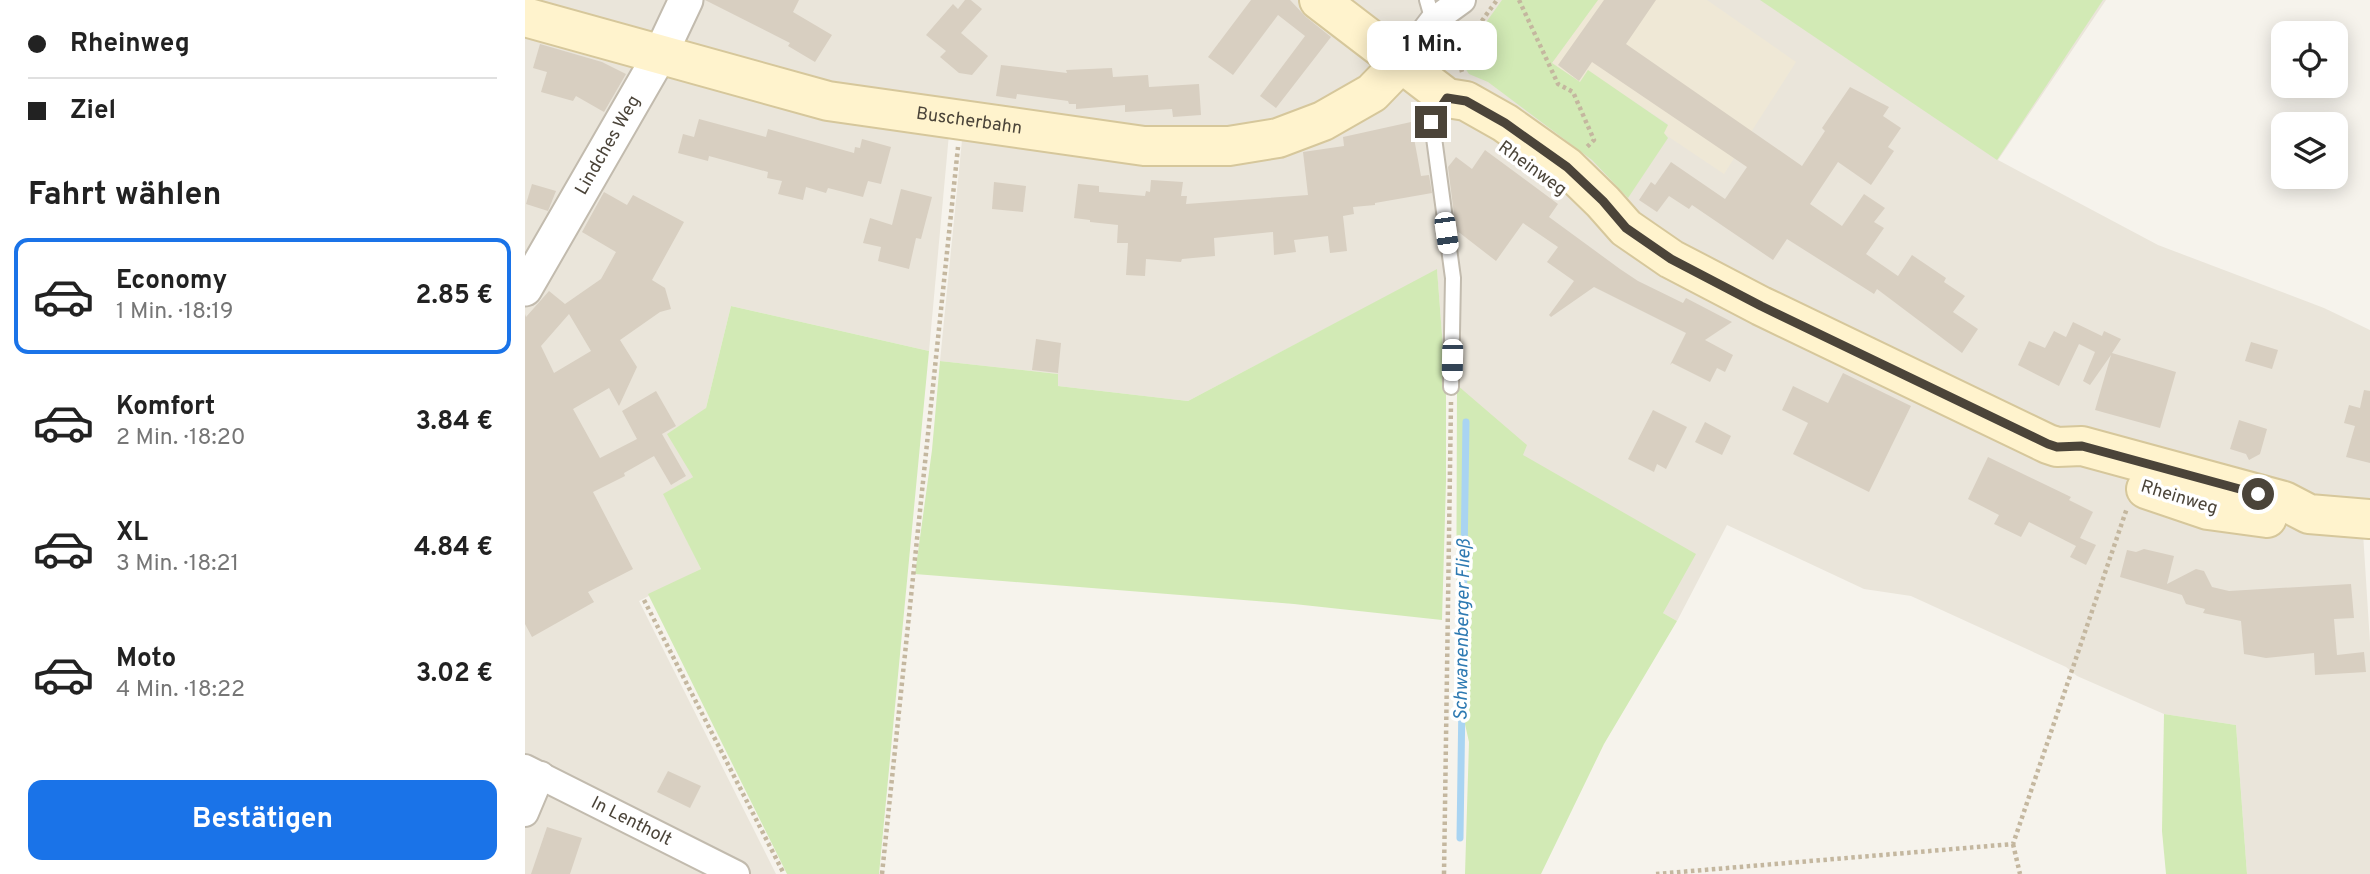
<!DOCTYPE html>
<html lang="de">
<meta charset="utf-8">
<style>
:root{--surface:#fff;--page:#f6f6f6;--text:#222;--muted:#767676;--line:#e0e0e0;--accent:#1a73e8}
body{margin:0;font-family:Overpass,sans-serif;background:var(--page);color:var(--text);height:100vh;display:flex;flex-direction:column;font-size:26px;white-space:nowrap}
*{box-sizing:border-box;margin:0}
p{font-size:23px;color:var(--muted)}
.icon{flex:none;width:38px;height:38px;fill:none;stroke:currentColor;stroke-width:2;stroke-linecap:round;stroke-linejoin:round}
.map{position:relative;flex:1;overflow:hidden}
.side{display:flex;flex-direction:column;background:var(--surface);width:525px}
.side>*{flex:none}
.banner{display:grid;align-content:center;height:154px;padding:0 28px;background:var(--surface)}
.tools{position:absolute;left:1746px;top:21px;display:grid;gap:14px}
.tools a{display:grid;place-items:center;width:77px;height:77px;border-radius:14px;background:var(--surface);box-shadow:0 4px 18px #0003;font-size:35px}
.end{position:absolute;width:32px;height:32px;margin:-16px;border:9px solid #4b4439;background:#fff;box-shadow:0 0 0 4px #fff}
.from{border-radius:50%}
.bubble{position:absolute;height:49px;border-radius:14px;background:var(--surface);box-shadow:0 4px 18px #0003;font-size:23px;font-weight:700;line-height:49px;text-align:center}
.car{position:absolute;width:21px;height:42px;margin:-21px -10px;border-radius:9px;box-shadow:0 0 5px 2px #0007;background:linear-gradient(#fff 24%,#345 0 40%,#fff 0 76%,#345 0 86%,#fff 0)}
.banner b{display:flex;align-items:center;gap:24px;height:66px;font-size:26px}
.banner b+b{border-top:2px solid var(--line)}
.banner i{width:18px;height:18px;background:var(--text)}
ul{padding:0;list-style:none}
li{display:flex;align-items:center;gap:21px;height:116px;margin:0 14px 10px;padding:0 14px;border:4px solid transparent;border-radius:14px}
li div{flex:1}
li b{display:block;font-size:26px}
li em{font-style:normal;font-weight:700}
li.selected{border-color:var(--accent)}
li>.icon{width:63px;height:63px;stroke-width:1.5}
h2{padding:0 28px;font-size:32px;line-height:84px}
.cta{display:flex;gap:14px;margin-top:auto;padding:14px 28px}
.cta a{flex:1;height:80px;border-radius:14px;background:var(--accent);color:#fff;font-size:28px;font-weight:700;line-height:80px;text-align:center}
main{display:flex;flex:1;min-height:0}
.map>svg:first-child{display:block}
.residential{fill:#eae5da}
.education{fill:#efe8d6}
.green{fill:#d2eab5}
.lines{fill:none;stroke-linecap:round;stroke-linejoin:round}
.stream{stroke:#a9d4f2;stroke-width:7}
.building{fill:#d8cfc1;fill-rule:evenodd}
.service-casing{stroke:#c2bbae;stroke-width:18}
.minor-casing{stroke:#c2bbae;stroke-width:30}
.tertiary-casing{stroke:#c2bbae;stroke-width:37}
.secondary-casing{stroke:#d6c79b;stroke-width:42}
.path{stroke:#c4b79f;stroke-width:4.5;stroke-dasharray:3.5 3.5;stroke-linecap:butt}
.service{stroke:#fff;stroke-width:14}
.minor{stroke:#fff;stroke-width:26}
.tertiary{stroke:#fff;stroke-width:33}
.secondary{stroke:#fff3cd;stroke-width:38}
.route{stroke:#4b4439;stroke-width:9}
.labels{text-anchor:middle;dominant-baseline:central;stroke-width:7;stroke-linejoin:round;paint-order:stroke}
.street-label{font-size:18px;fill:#4b4439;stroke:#fff}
.water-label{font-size:19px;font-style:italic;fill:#2e7ab2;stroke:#fff}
</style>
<main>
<section class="side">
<div class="banner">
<b><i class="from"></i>Rheinweg</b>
<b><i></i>Ziel</b>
</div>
<h2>Fahrt wählen</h2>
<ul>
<li class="selected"><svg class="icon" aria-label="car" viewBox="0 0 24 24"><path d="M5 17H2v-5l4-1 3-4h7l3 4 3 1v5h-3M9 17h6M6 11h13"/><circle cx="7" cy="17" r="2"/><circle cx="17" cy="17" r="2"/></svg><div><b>Economy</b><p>1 Min. · 18:19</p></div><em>2.85 €</em></li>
<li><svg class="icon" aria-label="car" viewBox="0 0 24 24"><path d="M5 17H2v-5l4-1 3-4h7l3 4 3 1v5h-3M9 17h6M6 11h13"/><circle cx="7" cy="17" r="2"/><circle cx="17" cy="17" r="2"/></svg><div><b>Komfort</b><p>2 Min. · 18:20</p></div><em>3.84 €</em></li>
<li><svg class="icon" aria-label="car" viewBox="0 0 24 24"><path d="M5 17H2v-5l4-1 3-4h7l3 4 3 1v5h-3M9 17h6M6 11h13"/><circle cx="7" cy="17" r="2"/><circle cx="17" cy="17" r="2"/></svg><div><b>XL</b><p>3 Min. · 18:21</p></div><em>4.84 €</em></li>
<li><svg class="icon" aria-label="car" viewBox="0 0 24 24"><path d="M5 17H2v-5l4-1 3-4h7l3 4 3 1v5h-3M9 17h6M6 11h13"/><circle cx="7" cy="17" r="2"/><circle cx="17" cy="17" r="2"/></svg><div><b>Moto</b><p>4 Min. · 18:22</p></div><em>3.02 €</em></li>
</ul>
<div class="cta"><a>Bestätigen</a></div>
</section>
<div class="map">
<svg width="1845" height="874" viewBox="0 0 1845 874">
<rect width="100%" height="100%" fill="#f6f3ec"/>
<g class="residential">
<polygon points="0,0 1581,0 1473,160 1633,245 1799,308 1845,330 1845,517 1837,517 1845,643 1845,874 1722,874 1711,725 1639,714 1552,676 1541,667 1386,596 1339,589 1202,525 1152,621 964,514 932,385 921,387 912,270 663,401 533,386 533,374 415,361 440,110 346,98"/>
<polygon points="0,35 159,81 289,111 424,134 404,351 206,306 181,408 168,477 139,494 176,569 114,601 251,874 0,874"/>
</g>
<polygon class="education" points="1073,0 1182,0 1271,62 1199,174 1138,133 1143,124 1063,71 1055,82 1027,63"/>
<g class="green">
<polygon points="977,0 1073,0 1027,63 1055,82 1063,70 1143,125 1139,133 1143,138 1103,198 1067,160 963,82 944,74 936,62 942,49"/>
<polygon points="1235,0 1578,0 1472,160"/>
<polygon points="912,269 921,387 921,481 917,620 769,604 390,574 407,450 415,361 533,374 533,386 663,401"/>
<polygon points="206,306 404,351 354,874 262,874 123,594 176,569 138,494 168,477 142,434 181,408"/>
<polygon points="932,385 1002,445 998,455 1171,554 1138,613 1152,621 1079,744 1016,874 940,874 944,742 931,684"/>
<polygon points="1639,714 1711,725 1722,874 1641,874 1637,831"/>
</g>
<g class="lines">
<polyline class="stream" points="935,838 941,422"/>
</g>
<g class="building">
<polygon points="180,0 274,0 268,12 307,35 290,62 263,46 265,43"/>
<polygon points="440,0 446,0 457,9 436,33 463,56 447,75 434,73 415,57 421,51 401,35 428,4 433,9"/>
<polygon points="726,0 765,0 781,17 806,37 751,108 735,96 780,36 753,15 708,75 683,57"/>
<polygon points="1079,0 1131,0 1101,44 1277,166 1300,131 1297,128 1325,87 1364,107 1358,116 1376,128 1363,147 1369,151 1346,185 1313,162 1285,204 1317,226 1339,194 1360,208 1349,222 1359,228 1341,254 1373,276 1387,255 1421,278 1419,282 1440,296 1428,312 1453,329 1437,353 1352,289 1349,294 1262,239 1248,260 1167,205 1164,209 1144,196 1132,212 1114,200 1126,182 1130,185 1146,162 1200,199 1222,167 1067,62 1054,81 1033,65"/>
<polygon points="15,44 77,62 101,74 79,112 51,96 48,101 16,92 22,72 8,68"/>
<polygon points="476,65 542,73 541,70 587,68 588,77 623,75 624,87 674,84 676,115 648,117 647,109 600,112 600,105 551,109 551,104 544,104 543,101 492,94 491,99 471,96"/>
<polygon points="174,119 241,137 243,129 329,153 330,147 335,148 337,139 366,147 356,184 343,181 338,197 303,188 301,193 281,187 278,200 253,194 257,181 242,178 243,172 184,156 183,161 153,153 158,134 169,137"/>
<polygon points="886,122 896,176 904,175 907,193 850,203 850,205 828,207 829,214 818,216 822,251 805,253 803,236 769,240 771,252 749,255 748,232 689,238 690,256 657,259 656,262 621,259 620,276 601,275 603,243 592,243 593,225 565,222 565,220 549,218 553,184 574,186 574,192 620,196 621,191 625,192 626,180 658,182 656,196 662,196 661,204 783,195 778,152 819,146 818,137"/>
<polygon points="960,150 1033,204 1024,217 1095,269 1113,281 1158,303 1161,298 1207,322 1180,340 1208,355 1200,372 1192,368 1185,382 1147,363 1145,365 1161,333 1069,287 1026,317 1024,315 1049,281 1022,262 1033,247 998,223 971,261 931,230 923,167 931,157 947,169"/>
<polygon points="469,182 501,186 498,212 467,209"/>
<polygon points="7,184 31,191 23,211 1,204"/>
<polygon points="376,189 407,197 396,239 391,238 384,269 353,261 356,247 338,243 345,218 367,225"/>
<path d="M79,192L102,205L108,195L159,222L127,280L140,288L146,309L135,312L95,340L112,367L94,406L84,388L48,409L75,458L112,439L97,411L131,391L151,426L137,434L161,476L146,485L129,456L99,473L100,476L68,492L108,569L63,592L69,602L7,637L0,624V314L1,317L24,291L40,304L76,279L91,252L57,232ZM44,314L66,351L29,373L16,346Z"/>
<polygon points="1548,322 1577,336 1579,331 1596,339 1587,353 1651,372 1635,428 1570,410 1586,355 1565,385 1558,381 1570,352 1554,344 1534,386 1493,365 1504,341 1520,348 1529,331 1541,337"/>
<polygon points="511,339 536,343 533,373 507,370"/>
<polygon points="1726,342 1753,350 1747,369 1720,361"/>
<polygon points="1318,373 1386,406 1344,492 1268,454 1283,423 1257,410 1268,386 1303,403"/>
<polygon points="1839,390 1845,391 1845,463 1821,457 1830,426 1819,423 1824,405 1835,408"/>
<polygon points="1128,410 1162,427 1141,469 1132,464 1129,472 1103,459"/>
<polygon points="1714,420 1742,429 1735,454 1724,460 1721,454 1705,449"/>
<polygon points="1180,422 1206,436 1197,455 1170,442"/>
<polygon points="1463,457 1546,497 1544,500 1568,512 1555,538 1571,545 1561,565 1545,557 1551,546 1504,522 1496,537 1469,524 1474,515 1443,499"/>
<polygon points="1619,549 1649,556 1642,584 1671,569 1679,571 1687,587 1704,591 1826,584 1829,618 1809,619 1812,655 1839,652 1841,672 1790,675 1789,653 1741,658 1719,654 1716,621 1678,613 1680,609 1661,604 1657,595 1595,577 1602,550 1611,552"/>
<polygon points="143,771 176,786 165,808 132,792"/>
<polygon points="22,827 57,838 45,874 6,874"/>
</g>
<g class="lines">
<defs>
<g id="service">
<polyline points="902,0 908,21"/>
<polyline points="921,100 907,123 928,278 926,387"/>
</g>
<g id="minor">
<polyline points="876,63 908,21 937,0"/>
<path id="s1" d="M0,768L211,874"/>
<polyline points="0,813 16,775"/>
</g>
<g id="tertiary">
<path id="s2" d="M0,289L135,55L161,0"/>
</g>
<g id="secondary">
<polyline points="794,0 922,98 941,101 980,123 1042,167 1078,202 1101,228 1146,259 1236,306 1523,444 1532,447 1557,446 1759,501 1784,514 1845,519"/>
<path id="s3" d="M0,17L303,101L619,146H704L753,138L798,121L847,93L876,63"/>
<polyline points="1621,489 1683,510 1742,518"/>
</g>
</defs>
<use href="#service" class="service-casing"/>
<use href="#minor" class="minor-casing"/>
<use href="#tertiary" class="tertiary-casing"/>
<use href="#secondary" class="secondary-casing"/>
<g class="path">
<polyline points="994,0 1033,84 1048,92 1069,140 1061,148"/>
<path d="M937,72C931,52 960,17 972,0"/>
<polyline points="119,600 259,874"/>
<polyline points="1488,844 1495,874"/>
<polyline points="357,874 433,147"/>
<polyline points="919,874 926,402"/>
<polyline points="1131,874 1488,844 1602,508"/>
</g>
<use href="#service" class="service"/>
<use href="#minor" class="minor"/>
<use href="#tertiary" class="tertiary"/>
<use href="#secondary" class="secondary"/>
</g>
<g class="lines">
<polyline class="route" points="906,122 922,98 941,101 980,123 1042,167 1078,201 1101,228 1146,259 1236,306 1523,444 1532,447 1557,446 1733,494"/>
</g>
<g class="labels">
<g class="street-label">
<text stroke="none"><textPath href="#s3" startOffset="457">Buscherbahn</textPath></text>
<text stroke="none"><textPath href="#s2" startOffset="166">Lindches Weg</textPath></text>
<text transform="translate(1007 169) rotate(36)">Rheinweg</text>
<text transform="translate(1654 498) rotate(17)">Rheinweg</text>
<text stroke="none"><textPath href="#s1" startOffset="119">In Lentholt</textPath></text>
</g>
<g class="water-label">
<text transform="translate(938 630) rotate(-89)">Schwanenberger Fließ</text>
</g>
</g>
</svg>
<div class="tools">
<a><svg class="icon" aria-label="locate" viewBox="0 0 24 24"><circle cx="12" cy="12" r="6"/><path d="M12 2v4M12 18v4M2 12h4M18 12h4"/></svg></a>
<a><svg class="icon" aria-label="layers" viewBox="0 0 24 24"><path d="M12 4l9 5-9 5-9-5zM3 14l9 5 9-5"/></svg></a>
</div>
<i class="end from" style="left:1733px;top:494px"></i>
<i class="end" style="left:906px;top:122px"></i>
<div class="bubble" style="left:842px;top:21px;width:130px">1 Min.</div>
<i class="car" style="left:921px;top:233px;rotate:172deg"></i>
<i class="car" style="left:927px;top:360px;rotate:181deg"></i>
</div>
</main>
